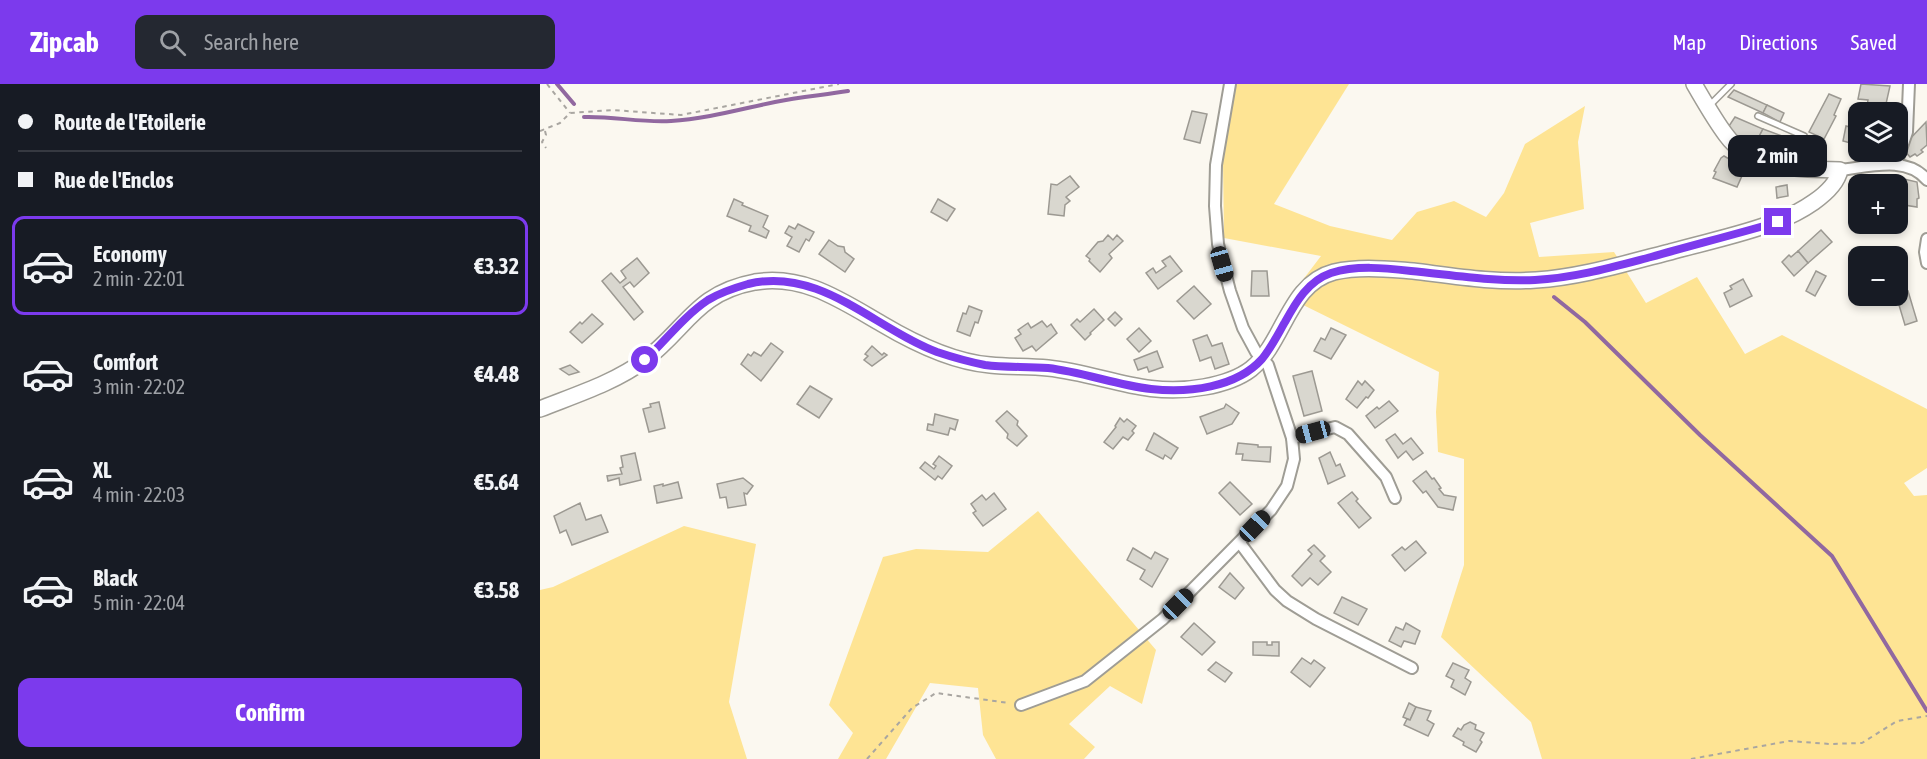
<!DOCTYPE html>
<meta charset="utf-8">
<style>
:root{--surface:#171b24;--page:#242831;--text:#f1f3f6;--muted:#9ea1a6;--line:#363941;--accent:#7c3aed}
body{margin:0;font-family:"Asap Condensed",sans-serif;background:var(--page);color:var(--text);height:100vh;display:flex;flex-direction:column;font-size:22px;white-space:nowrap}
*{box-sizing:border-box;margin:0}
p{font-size:20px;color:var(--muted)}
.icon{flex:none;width:33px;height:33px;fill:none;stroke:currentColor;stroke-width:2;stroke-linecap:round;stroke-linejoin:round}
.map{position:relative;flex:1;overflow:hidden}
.drawer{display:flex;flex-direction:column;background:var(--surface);width:540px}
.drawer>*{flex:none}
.hud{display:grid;align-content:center;height:132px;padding:0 18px;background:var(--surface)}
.fabs{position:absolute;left:1308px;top:18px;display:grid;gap:12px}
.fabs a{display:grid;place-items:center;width:60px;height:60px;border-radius:12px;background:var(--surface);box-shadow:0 3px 9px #0003;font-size:30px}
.end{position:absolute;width:27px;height:27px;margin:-14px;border:8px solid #7c3aed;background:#fff;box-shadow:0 0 0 3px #fff}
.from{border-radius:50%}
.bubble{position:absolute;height:42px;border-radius:12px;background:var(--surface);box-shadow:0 3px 9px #0003;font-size:20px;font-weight:700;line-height:42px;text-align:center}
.car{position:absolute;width:18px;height:36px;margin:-18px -9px;border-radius:8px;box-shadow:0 0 4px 2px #0007;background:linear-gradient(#222 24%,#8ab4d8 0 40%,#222 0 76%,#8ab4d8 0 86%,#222 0)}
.hud b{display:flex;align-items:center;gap:21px;height:57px;font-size:22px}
.hud b+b{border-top:2px solid var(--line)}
.hud i{width:15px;height:15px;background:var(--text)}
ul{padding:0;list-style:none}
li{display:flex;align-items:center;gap:18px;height:99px;margin:0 12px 9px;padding:0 6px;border:3px solid transparent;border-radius:12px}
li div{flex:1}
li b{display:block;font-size:22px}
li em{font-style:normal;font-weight:700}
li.current{border-color:var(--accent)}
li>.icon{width:54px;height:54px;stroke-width:1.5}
.cta{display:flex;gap:12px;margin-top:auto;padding:12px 18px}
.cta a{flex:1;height:69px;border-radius:12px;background:var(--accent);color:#fff;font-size:24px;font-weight:700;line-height:69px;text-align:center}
header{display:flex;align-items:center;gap:36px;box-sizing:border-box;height:84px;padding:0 30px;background:var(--accent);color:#fff}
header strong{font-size:28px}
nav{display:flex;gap:33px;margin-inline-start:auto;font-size:21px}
.search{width:420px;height:54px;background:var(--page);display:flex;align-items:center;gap:15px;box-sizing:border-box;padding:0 21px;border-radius:12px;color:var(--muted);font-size:22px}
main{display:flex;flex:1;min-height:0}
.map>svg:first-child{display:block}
.green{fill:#fee494}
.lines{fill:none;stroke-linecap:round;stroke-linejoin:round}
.stream{stroke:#9168a0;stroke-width:4}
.building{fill:#d9d7cf;stroke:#9c9992;stroke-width:1.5}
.lane-casing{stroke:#9f9d95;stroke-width:8}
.street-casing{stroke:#9f9d95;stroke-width:14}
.secondary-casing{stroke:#9f9d95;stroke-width:18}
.path{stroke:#a9a6a1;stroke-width:2;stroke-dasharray:4.5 4.5;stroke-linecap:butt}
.lane{stroke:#fff;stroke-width:5}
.street{stroke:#fff;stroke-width:10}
.secondary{stroke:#fff;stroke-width:15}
.route{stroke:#7c3aed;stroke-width:8}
</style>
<header>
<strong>Zipcab</strong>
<div class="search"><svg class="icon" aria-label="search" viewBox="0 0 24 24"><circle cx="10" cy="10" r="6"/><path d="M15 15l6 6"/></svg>Search here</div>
<nav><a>Map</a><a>Directions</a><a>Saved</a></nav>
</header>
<main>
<section class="drawer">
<div class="hud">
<b><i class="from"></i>Route de l'Etoilerie</b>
<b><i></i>Rue de l'Enclos</b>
</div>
<ul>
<li class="current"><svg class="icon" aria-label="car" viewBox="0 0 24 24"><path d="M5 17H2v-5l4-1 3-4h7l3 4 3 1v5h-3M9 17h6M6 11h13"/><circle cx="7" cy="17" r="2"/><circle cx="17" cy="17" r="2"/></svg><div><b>Economy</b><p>2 min · 22:01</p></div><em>€3.32</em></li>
<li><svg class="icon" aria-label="car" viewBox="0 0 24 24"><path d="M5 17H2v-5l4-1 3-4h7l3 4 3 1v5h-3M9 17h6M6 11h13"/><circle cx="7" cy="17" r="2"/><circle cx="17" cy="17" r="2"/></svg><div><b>Comfort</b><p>3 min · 22:02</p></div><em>€4.48</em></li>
<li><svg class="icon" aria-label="car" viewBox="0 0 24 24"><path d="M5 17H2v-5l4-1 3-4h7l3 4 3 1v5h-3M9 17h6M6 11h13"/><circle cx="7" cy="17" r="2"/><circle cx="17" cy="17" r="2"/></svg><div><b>XL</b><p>4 min · 22:03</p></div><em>€5.64</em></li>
<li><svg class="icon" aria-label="car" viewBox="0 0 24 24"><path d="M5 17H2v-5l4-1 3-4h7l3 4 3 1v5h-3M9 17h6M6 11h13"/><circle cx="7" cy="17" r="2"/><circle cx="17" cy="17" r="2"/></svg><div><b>Black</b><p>5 min · 22:04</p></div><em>€3.58</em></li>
</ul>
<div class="cta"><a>Confirm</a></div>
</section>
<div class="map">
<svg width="1387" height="675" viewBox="0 0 1387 675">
<rect width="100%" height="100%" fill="#fbf8f0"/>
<g class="green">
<polygon points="693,0 809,0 734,120 790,142 852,156 877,128 914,117 946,133 964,109 985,60 1045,22 1038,58 1044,125 990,139 999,173 1074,168 1106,219 1157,193 1205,270 1242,251 1387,325 1387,384 1364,399 1374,412 1387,411 1387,675 1002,675 991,638 901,553 924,481 924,375 898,368 896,328 899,288 749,214 781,172 684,154 683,77"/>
<polygon points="498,427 616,566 602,620 570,602 529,640 555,663 544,675 456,675 443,651 438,604 390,599 346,675 298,675 313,649 289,621 343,473 376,465 448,468"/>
<polygon points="144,442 216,460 189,618 207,675 0,675 0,506 13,503"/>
</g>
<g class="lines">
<g class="stream">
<polyline points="17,0 34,20"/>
<path d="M44,33C73,32 102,39 131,37C166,35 201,25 235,18C259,13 284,11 308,7"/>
<polyline points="1014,213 1045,238 1160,351 1292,472 1387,627"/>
</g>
</g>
<g class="building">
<polygon points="1321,0 1350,2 1346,20 1340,19 1339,25 1327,22 1328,16 1318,15"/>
<polygon points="1194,6 1227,21 1223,29 1188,13"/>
<polygon points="1289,10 1301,15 1294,31 1296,32 1284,55 1269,48"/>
<polygon points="1227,21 1244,29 1240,38 1223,29"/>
<polygon points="652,27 667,30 660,59 644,55"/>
<polygon points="1195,33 1223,45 1214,62 1196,52 1189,42"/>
<polygon points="1386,38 1387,61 1381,66 1383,68 1377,72 1375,70 1370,73 1364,66 1366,59"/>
<polygon points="1315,40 1318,41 1318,61 1303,57 1306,42 1314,44"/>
<polygon points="1223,45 1256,57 1251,71 1248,73 1214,62"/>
<polygon points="1184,72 1191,76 1190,78 1205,85 1197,103 1173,94 1176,88 1174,87 1181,74"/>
<polygon points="530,92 539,103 526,113 530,117 525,121 524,132 508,130 511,100 517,101"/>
<polygon points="1364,95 1377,98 1379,114 1377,115 1377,123 1358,120 1358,100 1351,100 1351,98 1363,98"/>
<polygon points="1247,101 1248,112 1237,114 1236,103"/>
<polygon points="194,115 203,119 202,121 228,132 223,143 229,147 226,154 209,147 211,142 187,132"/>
<polygon points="398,115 415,125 407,137 391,128"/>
<polygon points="258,140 274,148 269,157 266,155 259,168 247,162 252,153 245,149 249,142 255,145"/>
<polygon points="1281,146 1292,158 1268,179 1258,167"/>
<polygon points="568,151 573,156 577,151 583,157 569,170 572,174 560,188 549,177 550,175 546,172 558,158 563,157"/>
<polygon points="289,156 298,162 304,163 305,168 314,175 305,188 279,170"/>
<polygon points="1258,167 1268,179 1254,192 1242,178 1249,171 1251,173"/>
<polygon points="630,172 642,187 618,205 606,189 613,184 616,189 626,182 622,177"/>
<polygon points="97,174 109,189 94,203 90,198 83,203 103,228 94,236 62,197 71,189 80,199 86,194 81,187"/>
<polygon points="712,187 727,187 729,212 711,212"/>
<polygon points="1276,187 1286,192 1275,212 1266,207"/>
<polygon points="1203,195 1212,212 1190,223 1184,209 1192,205 1190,202"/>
<polygon points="654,202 671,220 654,235 637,217"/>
<polygon points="1358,206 1362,209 1368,207 1377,237 1365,241 1359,221 1362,220 1360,212 1357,212"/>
<polygon points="429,222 442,227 438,239 435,238 430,252 417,247 423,229 426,230"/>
<polygon points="554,225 564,236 550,249 551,250 545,256 531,241 537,235 540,238"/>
<polygon points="575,228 582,235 575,242 568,235"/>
<polygon points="52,230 63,240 42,259 30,248 40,238 42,240"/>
<polygon points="502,237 507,243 511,240 517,249 496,267 492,262 483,267 475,254 481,250 478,246 488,239 491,244"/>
<polygon points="599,244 611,257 599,268 587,255"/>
<polygon points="791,244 806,251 791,275 774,267 781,254 785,256"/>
<polygon points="667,251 672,262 682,259 689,280 675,285 671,273 660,277 653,256"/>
<polygon points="231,259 243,268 221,297 201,280 208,270 211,272 214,268 221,272"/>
<polygon points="332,262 342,271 344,269 347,271 332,282 324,276 328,272 325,270"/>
<polygon points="617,267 623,283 609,288 607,283 598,286 594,276"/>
<polygon points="30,281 39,288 29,291 20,285"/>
<polygon points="772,287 782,327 764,332 753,292"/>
<polygon points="818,297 822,301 825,297 834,306 828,314 826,313 817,324 806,315"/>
<polygon points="270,302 292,315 279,334 257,320"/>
<polygon points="849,317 858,327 835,344 826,332 837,323 839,325"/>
<polygon points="119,318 125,344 109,348 103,325 111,323 110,320"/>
<polygon points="686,320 699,329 692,340 667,350 660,333 684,324"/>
<polygon points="467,327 478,337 477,341 487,352 477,362 467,354 468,350 456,337"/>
<polygon points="395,330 418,336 415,346 410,344 408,351 387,346 388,340 393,341"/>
<polygon points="580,334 584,338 587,335 596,342 592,347 594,349 588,356 583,353 573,365 564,358 576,343 575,342"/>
<polygon points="614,349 638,364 631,375 625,371 623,375 606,366"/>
<polygon points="855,350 863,360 871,354 883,369 873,376 866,367 858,374 846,356"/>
<polygon points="698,359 718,361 718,363 731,363 730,378 702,376 703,370 696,370"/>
<polygon points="790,368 796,382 800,380 805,392 788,400 779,374"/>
<polygon points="95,369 101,396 80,401 79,394 68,397 67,392 82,390 80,384 83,383 81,372"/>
<polygon points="399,372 412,382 402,395 398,392 395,396 380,384 385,378 394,385 396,382 393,380"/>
<polygon points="886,387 892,395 894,394 901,404 899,405 904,411 916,413 913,426 898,423 886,407 883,409 873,397"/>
<polygon points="203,394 213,402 207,410 204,409 206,421 188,424 186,413 180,414 177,400"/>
<polygon points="138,398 142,414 117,419 114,402 123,400 123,402"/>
<polygon points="690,398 712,420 700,431 679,409"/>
<polygon points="812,408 818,415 816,417 831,434 819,444 798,419"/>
<polygon points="454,409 466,425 443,442 433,429 436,427 431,420 442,411 446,416"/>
<polygon points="40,419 46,436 61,431 68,448 32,461 26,446 20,449 14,432"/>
<polygon points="876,457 886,469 865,487 852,471 862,463 865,466"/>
<polygon points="774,461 785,472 780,477 791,488 778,501 770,494 762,502 752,492 772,470 768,466"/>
<polygon points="593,464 611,475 615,468 628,475 612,503 600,495 605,486 587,476"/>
<polygon points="690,489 704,504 695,515 679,503"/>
<polygon points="802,513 827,525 818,541 794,529"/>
<polygon points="654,539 675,558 662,571 641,553"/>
<polygon points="866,539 880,547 875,560 864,557 861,563 849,557 856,543 863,546"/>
<polygon points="713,558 727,558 727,561 732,561 732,558 739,558 739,572 713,571"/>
<polygon points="762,574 771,580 774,576 785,584 770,603 751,588"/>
<polygon points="676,578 692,589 685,598 668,586"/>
<polygon points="913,579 929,586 925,594 931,598 925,611 911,603 914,596 906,592"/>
<polygon points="869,619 876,623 870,636 863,633"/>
<polygon points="876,623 891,627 887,636 894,640 888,652 864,641 867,635 870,636"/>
<polygon points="930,638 936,641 935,645 944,649 940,656 942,658 936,668 923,661 924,658 913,652 918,644 921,646 924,641"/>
</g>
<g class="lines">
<defs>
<g id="lane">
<polyline points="1169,22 1191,0"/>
<polyline points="1218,32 1264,52 1253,83"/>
</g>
<g id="street">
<polyline points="1356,80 1367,48 1369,0"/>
<path d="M1300,86C1328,83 1367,71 1387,96"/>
<polyline points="1387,155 1385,168 1387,179"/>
<polyline points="752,354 795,343 808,350 846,393 855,414"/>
<polyline points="700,459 735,506 747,517 776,535 872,584"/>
<polyline points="481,621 545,597 623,535 731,426 747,402 754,375 752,354 728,281 716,268 703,244 690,207 678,160 675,122 676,81 690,0"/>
</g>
<path id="secondary" d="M0,325C35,311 74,299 105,276C147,244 156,209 215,198C264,190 302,217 342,240C374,259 412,278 450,281C469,283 488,282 508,284C564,290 604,314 664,303C681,300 698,295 711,285C745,258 748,200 794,188C820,182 846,185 873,187C914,192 955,199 996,196C1042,193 1086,179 1130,168C1165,158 1201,151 1235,138C1257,130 1295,110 1300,86C1260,85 1212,87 1186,51C1174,35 1164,17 1154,0"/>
</defs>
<use href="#lane" class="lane-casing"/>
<use href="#street" class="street-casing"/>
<use href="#secondary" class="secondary-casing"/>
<g class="path">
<polyline points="7,0 30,29"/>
<polyline points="0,47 20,39 30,29 73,26 141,31 299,0"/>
<polyline points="5,47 6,51 2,58 6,64"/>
<polyline points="327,675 372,624 396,609 469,619"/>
<polyline points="1151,675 1249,657 1290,660 1322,659 1357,637 1387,632"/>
</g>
<use href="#lane" class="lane"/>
<use href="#street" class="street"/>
<use href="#secondary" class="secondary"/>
</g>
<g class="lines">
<path class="route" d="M105,276C125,257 144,232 168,216C181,208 194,204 208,200C280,182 335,245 397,268C412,273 430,278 445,281C466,284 487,282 508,284C543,288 576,301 611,305C648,309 696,304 722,275C731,264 738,250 745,238C756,218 768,197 791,189C817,181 844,184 871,187C912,191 954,198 995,196C1035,194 1073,183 1111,173C1154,161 1196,150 1238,138"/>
</g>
</svg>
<div class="fabs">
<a><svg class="icon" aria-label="layers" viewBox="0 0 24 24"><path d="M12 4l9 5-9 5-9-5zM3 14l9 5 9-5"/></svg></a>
<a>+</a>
<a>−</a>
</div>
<i class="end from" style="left:105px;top:276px"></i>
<i class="end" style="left:1238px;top:138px"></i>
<div class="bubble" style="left:1188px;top:51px;width:99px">2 min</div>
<i class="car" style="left:682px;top:180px;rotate:164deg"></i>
<i class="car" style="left:773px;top:348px;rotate:255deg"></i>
<i class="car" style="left:715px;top:442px;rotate:44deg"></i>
<i class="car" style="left:638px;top:520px;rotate:45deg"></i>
</div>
</main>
